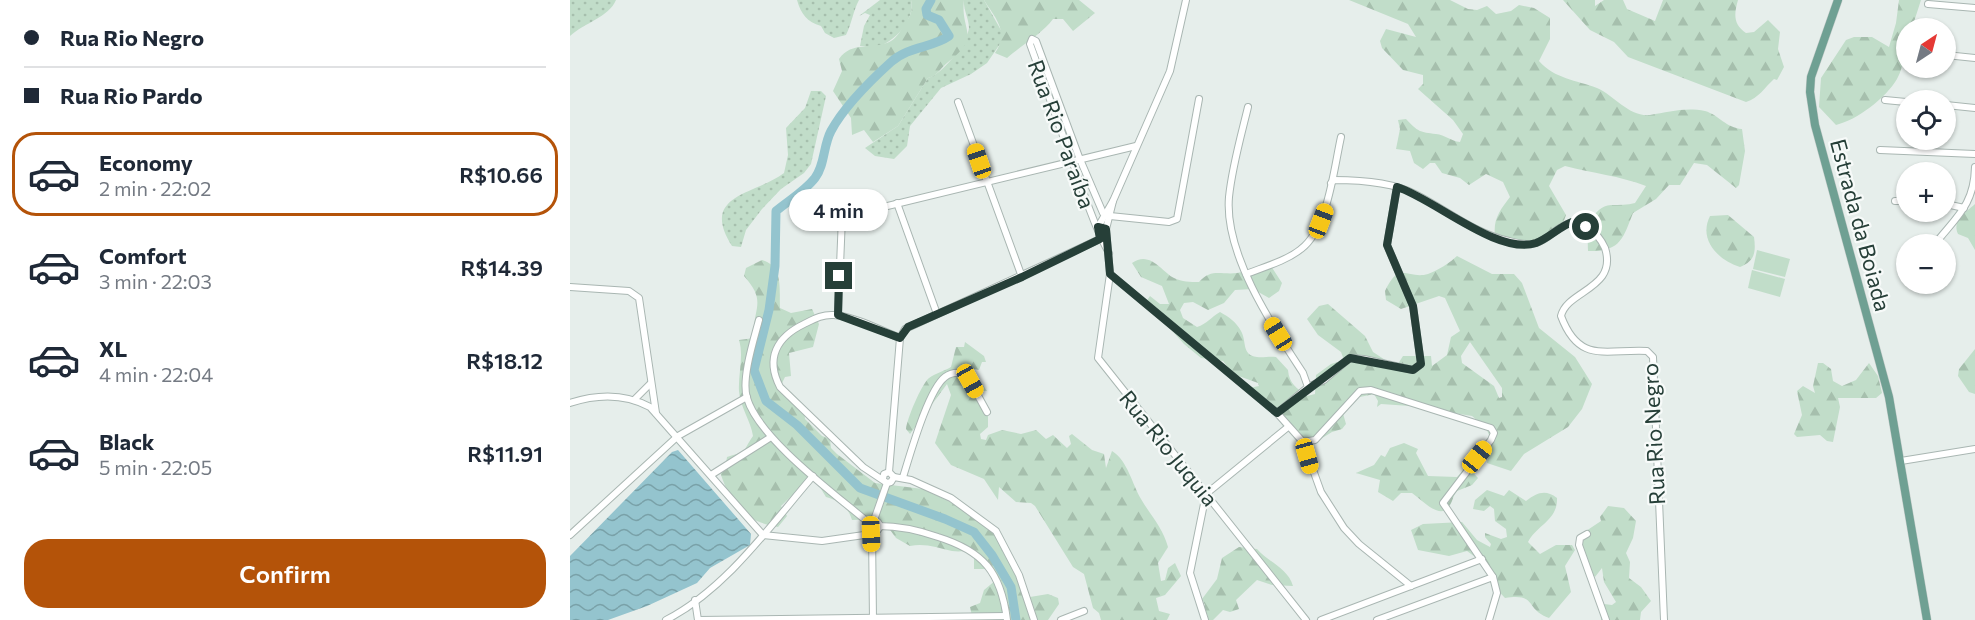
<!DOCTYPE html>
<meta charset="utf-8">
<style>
:root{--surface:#fff;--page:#f6f6f7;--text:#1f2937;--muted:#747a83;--line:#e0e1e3;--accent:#b45309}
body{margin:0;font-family:Commissioner,sans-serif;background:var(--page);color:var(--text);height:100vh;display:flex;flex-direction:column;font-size:22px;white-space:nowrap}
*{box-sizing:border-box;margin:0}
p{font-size:20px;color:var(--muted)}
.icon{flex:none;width:33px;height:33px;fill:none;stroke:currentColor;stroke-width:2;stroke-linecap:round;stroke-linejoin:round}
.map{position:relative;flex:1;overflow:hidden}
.side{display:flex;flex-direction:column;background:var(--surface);width:570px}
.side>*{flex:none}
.top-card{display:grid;align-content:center;height:132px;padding:0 24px;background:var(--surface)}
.needle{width:39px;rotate:36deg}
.tools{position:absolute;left:1326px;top:18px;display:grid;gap:12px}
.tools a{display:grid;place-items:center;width:60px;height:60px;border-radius:50%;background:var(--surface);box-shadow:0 2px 4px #0004;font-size:30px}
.end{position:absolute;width:27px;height:27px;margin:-14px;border:8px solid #263f38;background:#fff;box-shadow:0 0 0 3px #fff}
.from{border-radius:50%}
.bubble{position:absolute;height:42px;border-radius:21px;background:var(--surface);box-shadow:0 2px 4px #0004;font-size:20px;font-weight:600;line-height:42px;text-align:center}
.car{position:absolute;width:18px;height:36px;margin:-18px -9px;border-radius:8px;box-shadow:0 0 4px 2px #0007;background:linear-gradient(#f5c518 24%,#345 0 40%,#f5c518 0 76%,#345 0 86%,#f5c518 0)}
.top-card b{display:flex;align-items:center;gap:21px;height:57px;font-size:22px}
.top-card b+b{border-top:2px solid var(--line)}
.top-card i{width:15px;height:15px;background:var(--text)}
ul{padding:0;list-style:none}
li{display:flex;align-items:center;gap:18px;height:84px;margin:0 12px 9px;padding:0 12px;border:3px solid transparent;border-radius:24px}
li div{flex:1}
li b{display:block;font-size:22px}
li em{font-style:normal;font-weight:600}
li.active{border-color:var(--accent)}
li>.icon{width:54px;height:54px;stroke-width:1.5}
.cta{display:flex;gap:12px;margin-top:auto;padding:12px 24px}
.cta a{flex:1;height:69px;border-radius:24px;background:var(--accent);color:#fff;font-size:24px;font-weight:600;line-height:69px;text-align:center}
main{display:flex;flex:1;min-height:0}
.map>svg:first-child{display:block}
.grass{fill:url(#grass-dots)}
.forest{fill:url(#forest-firs);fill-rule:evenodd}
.park{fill:#c1ddc9}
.water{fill:url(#water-waves)}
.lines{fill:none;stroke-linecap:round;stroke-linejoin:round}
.river{stroke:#94c4ce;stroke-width:9}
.minor-casing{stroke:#a9b6b2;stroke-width:8}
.major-casing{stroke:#c2c9c7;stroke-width:9}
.minor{stroke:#fff;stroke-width:6}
.major{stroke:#6fa093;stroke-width:8}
.route{stroke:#263f38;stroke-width:8}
.labels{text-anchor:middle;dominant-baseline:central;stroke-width:4.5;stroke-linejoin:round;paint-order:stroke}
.street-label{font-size:22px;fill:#263f38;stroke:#f7faf9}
</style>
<main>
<section class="side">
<div class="top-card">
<b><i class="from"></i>Rua Rio Negro</b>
<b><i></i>Rua Rio Pardo</b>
</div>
<ul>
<li class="active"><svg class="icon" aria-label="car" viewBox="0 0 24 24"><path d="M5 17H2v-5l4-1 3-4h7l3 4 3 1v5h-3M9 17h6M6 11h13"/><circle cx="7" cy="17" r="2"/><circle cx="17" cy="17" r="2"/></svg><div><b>Economy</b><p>2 min · 22:02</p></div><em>R$10.66</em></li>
<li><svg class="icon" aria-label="car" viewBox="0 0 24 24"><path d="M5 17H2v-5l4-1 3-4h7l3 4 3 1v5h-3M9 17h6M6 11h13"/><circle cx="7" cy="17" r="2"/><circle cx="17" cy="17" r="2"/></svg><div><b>Comfort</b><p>3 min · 22:03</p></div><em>R$14.39</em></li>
<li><svg class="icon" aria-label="car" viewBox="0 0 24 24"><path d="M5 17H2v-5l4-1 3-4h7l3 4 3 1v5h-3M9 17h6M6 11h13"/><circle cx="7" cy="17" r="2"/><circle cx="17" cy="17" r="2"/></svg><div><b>XL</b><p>4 min · 22:04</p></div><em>R$18.12</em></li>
<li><svg class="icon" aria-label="car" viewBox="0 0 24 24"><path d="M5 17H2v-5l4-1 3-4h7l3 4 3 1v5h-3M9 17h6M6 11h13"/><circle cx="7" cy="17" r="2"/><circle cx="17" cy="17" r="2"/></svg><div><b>Black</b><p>5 min · 22:05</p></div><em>R$11.91</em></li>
</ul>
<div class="cta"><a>Confirm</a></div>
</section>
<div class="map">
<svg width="1405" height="620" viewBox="0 0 1405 620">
<defs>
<pattern id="grass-dots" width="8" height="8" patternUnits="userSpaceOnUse" patternTransform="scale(1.5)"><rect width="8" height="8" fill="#c1ddc9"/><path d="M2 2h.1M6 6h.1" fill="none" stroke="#a6bfad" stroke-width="1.8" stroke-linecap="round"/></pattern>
<pattern id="forest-firs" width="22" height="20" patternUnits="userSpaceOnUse" patternTransform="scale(1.5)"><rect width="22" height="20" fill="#c1ddc9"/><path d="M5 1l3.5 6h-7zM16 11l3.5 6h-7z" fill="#a6bfad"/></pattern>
<pattern id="water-waves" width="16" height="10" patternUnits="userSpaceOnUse" patternTransform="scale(1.5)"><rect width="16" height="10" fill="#94c4ce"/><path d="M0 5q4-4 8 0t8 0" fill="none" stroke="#79a1a8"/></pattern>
</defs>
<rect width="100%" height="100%" fill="#e6eeeb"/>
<g class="grass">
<path d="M0,0H46C39,17 14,23 0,36Z"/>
<path d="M227,0H289C283,11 282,23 276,35L264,38L255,33L251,26C237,22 231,14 227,0Z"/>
<path d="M310,0H341C346,19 324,44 305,47C301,48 295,46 290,46L294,26L300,15L295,13L289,16Z"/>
<path d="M394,0H414L432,32V41L417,63L401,74L371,88L340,126L337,146L324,159L305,156L295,148L328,126L358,78C372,75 397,43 399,28C399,19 393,9 394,0Z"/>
<path d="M241,91H251L256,96L241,164L234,173L211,189L192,209L176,230L171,247L162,246C129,194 185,195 214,173L218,155L216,128L235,108Z"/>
</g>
<g class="forest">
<path d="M341,0H394C390,32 413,36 377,63C370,69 367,76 358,78L328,126L303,142L294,130L282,135L281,118L263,91L272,71L269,59C282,40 303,51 321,41C327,38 332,28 336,22C341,16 343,8 341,0Z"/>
<path d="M414,0H509L525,13L503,31L493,19H483C473,33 452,45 437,58L425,53C440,32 425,18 414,0Z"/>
<path d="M779,0H880L898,9L907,10L917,6L926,14L941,11L949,5L964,8L980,18V39L969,61C985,79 1006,80 1027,88C1045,96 1059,117 1080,115C1099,112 1115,107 1135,111C1149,115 1156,128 1172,129L1175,151L1169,185L1166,188L1137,165L1124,163L1110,185H1099L1086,199L1063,213C1053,238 1051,252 1018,251C1017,235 1019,207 1041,205C1050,205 1057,205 1065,203L1076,186C1050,176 1022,173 995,166L987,170L979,186L996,215C985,249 954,257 925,236C923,219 930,210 940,197L933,182L916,174L899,185L890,178L872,173L865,163H860L853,169L844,163L840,151L826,149L830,129L828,120L836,119C848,132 850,132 866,134C875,135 881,141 890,142L893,134L883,120L848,89L853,84V75L833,70L812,48L810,41L816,29L846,37L838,24Z"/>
<path d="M993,0H1025V6L1034,0H1053L1057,9L1085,21L1093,0H1168C1164,14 1163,24 1176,33L1184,32L1198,20L1210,32L1208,49L1214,67L1207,80L1204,79C1194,88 1189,98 1176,102L1058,57L1044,42L1020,30Z"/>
<path d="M1329,0H1351L1342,28H1336C1336,45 1335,65 1327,79C1316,98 1287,120 1266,125L1249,107L1251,78L1276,40L1284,37H1302L1319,47L1326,23Z"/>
<path d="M1405,204V250L1398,238L1388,234C1382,220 1395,213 1405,204Z"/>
<path d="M1158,215L1184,237C1186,252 1185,261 1170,267C1148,260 1128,240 1140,216Z"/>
<path d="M887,256L922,274H944L952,283L969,328L1005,357L1022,384L1012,409L998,427L954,454L941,471L917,463L920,437L916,428L902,416L840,406L811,404L807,407L808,401L804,394L776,400L772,410L776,424L772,429L762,432L744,443L726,437L712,425L707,410L701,404L674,389L689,386L688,383L663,374L653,361L631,358L614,344L576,302L580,296L590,304H599L592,286L571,277L562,263C580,250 592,272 604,278C612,282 620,282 629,282C641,268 651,275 667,273C679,271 689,267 699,263L712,283L709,291L699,298L683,289L665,290L654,303L638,310L623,302L614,303L610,310L613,318L627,327C637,324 641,317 650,312C659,317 666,322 671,331C677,341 671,355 687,357C693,358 699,356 706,357L718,370C719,384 727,388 737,396L745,394L746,375L761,364L774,360L771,352L748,335L737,319L749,306L758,304L795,336L803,352L826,367L833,356H861L862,366L877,355L881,337L890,331L875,298L869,296L831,309L816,300L815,291C830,259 837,280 858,274C867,271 881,262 887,256ZM900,342L932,388V397L929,398L924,386L892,363L891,356Z"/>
<path d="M192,260C214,266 209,290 210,308L221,313L242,309L249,324L243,347L219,353L221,376L215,377L210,387L213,392H221L224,400L234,409L235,419L252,436L260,439L261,448L267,454L305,483L353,489L395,509L421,527L460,597L478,594L488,598L489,604L478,620H412L402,616L400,607L410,603L414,590L426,580L419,569H404V554L401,551C395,551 388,552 382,551C367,548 356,543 340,546L326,538L315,523L306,519L282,520C278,506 269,501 256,497L245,479L240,478L211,506L217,516L208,527C172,521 159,501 149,469H155L157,457C180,449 169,457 183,436C181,421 170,407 169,391C168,374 174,356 169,340L184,338C182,307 198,303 174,276L176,268Z"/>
<path d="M395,342L414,356L416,362H412L409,370L393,367L390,369L391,378L410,381L417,391H408L418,409V427L410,434L411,439L416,440L418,435L432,430L451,434L466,430L476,439L483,435L497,448L501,444L499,436L502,434L522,450L534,454L536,468L542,451C558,461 562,484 571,499C581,516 593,528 598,547L588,563L591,581L595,580L598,568L605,563L611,576L595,595L586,598L589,611L600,614L597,620H531L529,613L523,608L514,574L503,567L465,506L461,503L446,502L429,487L428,500L414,479L381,465L365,443L381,395L377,384L340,434L336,429C337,419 351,385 359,378C366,373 374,371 381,367L386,347H394Z"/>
<polygon points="1405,349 1405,394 1399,392 1388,376 1389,369"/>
<polygon points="1248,363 1253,363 1261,369 1263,381 1272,386 1286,380 1299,363 1308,376 1312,393 1306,398 1268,398 1270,407 1263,442 1257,441 1250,435 1227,437 1224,434 1232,415 1227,391 1233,386 1245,393 1243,386"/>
<path d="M834,443L848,449L846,453L858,476L887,477L897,466L908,478L902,485L887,491C883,496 883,500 880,505C871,522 851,499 842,493H831L823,501L808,492L810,480L786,473L804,465L811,455L815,457L820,448Z"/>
<path d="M917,490L934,496L939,490L956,501C967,493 975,489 987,498C988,520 967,525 958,542L970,554L986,545H1002L1005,550L995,566L1001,592L979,618C954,609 968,593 935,598L920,582L922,576L912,562L897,551L879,556L848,550L841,530L853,524L892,522L907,540L920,547L921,544L915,537V533L931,539L937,537L936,529L925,521L924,509L920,506L914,511L903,509L905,500Z"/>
<polygon points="1038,506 1054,508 1066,521 1063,538 1056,553 1060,562 1059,578 1071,587 1081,601 1071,612 1070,620 1031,620 1034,604 1042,605 1046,602 1034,582 1032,568 1025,577 1012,561 1013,533 1031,521 1030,517"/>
<path d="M669,547L687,549C698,562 718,568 723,586L702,585L687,580L666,600L669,609L660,612L653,610L643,620H635L638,615L629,611L635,605L632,599L647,579L652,558Z"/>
</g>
<g class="park">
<polygon points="1187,250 1220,259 1215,277 1183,269"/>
<polygon points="1182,270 1215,279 1210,297 1178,288"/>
</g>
<polygon class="water" points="108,450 181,534 180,545 140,568 127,583 77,606 38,620 0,620 0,556 102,452"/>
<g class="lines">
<path class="river" d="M361,0L356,9L357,15L369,20L379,36C362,48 339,46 321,62C300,81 275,105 261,131C253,146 255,165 245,178C235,191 218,201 206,211L205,266L199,310L184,370L196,401L227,425L290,488L375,519L404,532L422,555L441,587L446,620"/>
<defs>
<g id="minor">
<polyline points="1358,4 1405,8"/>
<polyline points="1376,55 1405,58"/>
<polyline points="1315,100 1336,102"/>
<polyline points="388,102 452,277"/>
<polyline points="1376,105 1405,108"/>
<path d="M678,107C671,136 662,167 659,197C654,254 703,327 733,373L738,387L707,413"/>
<polyline points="1310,150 1405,154"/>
<path d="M761,183L764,180C790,180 822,182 845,194C877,210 903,233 939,241C947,243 958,246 966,243C987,236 993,213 1018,228C1026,233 1031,239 1035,248C1048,289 997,290 991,316C1009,364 1035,349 1077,351L1083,357L1094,620"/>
<polyline points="543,201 536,229 540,274 528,358 736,620"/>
<polyline points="1325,201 1336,201"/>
<polyline points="262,202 272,217"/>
<polyline points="327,203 367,314"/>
<polyline points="1376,204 1394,208"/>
<path d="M533,213L509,157L466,41L462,39L460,44L519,208C525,224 531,239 539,253"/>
<polyline points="540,216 599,222 607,219 629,99"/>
<polyline points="272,217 566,146"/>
<polyline points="528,227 543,201 600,71 616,0"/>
<path d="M1365,244C1387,216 1404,205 1405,167"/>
<polyline points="540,274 707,413 733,442 751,492 774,528 789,544 841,586"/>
<path d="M676,274C694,267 716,261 731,249C758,229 764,168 771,137"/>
<polyline points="0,287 59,291 69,298 86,413"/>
<polyline points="268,315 272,217"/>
<path d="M189,320C184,339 171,379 177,398C189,439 266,495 299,523"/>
<polyline points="738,387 754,380 780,358 794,359 843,370 851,364 843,306 817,245 827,187"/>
<polyline points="64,400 80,384"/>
<path d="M0,403C27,394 54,393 80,407L193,535L252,541L301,534"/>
<polyline points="733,442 745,440 790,391 801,390 921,428 924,433 921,440 873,503 923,577 927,593 919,620"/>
<polyline points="1331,461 1405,449"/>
<polyline points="319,472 330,338 335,329 530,239"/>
<polyline points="141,475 201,437"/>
<polyline points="324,477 341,480 381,498 426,531 449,575 464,620"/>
<path d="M333,477C340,455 358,390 375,377C380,373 385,372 392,373L400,381L417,412"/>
<path d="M313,479L314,474L319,472L324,477L321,482L317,483L293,467L210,387C195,358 207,337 234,324C244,319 253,314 264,315C286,317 310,330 330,338"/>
<polyline points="304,520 317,483"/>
<circle cx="304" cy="526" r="5.5"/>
<path d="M309,526C331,526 348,530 368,537C413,551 431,572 437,620"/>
<polyline points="302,532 303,620"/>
<polyline points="1017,534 1010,538 1009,545 1036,620"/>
<polyline points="0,535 108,436 177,397"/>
<polyline points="125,600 128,620"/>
<path d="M96,620C156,589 200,526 243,476"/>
<polyline points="128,620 436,616"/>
<polyline points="491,620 514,611"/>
<polyline points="635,620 620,573 636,494 718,427"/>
<polyline points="751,620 912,559"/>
<polyline points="807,620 923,577"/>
</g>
<polyline id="major" points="1268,0 1241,77 1240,92 1245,125 1319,397 1357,620"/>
</defs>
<use href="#minor" class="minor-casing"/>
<use href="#major" class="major-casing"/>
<use href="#minor" class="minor"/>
<use href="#major" class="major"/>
</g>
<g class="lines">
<path class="route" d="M269,276L268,315L330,338L338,327L452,277L530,239L528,227L536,229L540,274L707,413L780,358L843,370L851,364L843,306L817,245L827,187C863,198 928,256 966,243C979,238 989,227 1002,222L1016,227"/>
</g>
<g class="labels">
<g class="street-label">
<text transform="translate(492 134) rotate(70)">Rua Rio Paraíba</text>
<text transform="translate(1291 225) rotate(75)">Estrada da Boiada</text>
<text transform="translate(1083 434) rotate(-93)">Rua Rio Negro</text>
<text transform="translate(599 448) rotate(51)">Rua Rio Juquia</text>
</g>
</g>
</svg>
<div class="tools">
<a><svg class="needle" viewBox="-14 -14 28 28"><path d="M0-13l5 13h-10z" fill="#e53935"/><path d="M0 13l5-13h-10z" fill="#747a83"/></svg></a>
<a><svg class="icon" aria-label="locate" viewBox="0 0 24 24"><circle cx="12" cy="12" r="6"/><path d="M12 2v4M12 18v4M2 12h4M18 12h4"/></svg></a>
<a>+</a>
<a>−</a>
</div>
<i class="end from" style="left:1016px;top:227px"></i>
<i class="end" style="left:269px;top:276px"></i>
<div class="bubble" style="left:219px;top:189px;width:99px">4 min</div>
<i class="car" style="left:409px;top:161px;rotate:341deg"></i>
<i class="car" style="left:751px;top:221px;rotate:21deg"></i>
<i class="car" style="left:708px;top:334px;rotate:328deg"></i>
<i class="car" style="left:400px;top:381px;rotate:151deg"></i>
<i class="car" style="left:737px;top:456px;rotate:164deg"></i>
<i class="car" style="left:907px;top:457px;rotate:39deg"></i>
<i class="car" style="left:301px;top:534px;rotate:178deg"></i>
</div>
</main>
